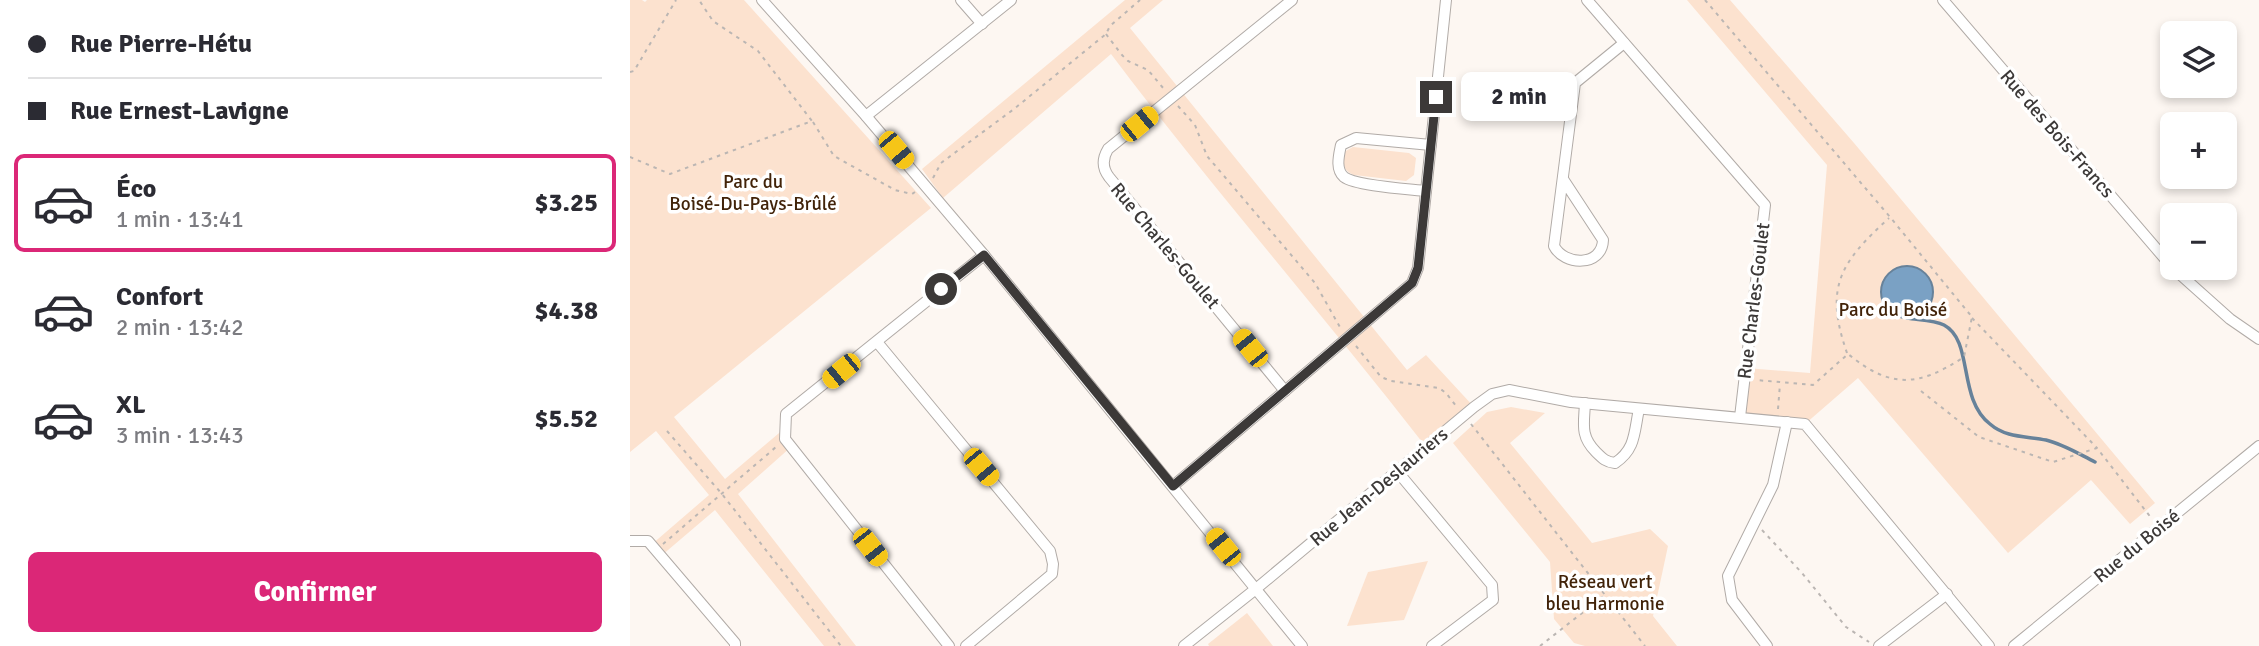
<!DOCTYPE html>
<html lang="fr">
<meta charset="utf-8">
<style>
:root{--surface:#fff;--page:#f7f7f7;--text:#2b2b33;--muted:#7c7c81;--line:#e1e1e2;--accent:#db2777}
body{margin:0;font-family:Signika,sans-serif;background:var(--page);color:var(--text);height:100vh;display:flex;flex-direction:column;font-size:26px;white-space:nowrap}
*{box-sizing:border-box;margin:0}
p{font-size:23px;color:var(--muted)}
.icon{flex:none;width:38px;height:38px;fill:none;stroke:currentColor;stroke-width:2;stroke-linecap:round;stroke-linejoin:round}
.map{position:relative;flex:1;overflow:hidden}
.drawer{display:flex;flex-direction:column;background:var(--surface);width:630px}
.drawer>*{flex:none}
.guide{display:grid;align-content:center;height:154px;padding:0 28px;background:var(--surface)}
.buttons{position:absolute;left:1530px;top:21px;display:grid;gap:14px}
.buttons a{display:grid;place-items:center;width:77px;height:77px;border-radius:10px;background:var(--surface);box-shadow:0 4px 10px #0003;font-size:35px}
.end{position:absolute;width:32px;height:32px;margin:-16px;border:9px solid #3c3938;background:#fff;box-shadow:0 0 0 4px #fff}
.from{border-radius:50%}
.bubble{position:absolute;height:49px;border-radius:10px;background:var(--surface);box-shadow:0 4px 10px #0003;font-size:23px;font-weight:700;line-height:49px;text-align:center}
.car{position:absolute;width:21px;height:42px;margin:-21px -10px;border-radius:9px;box-shadow:0 0 5px 2px #0007;background:linear-gradient(#f5c518 24%,#345 0 40%,#f5c518 0 76%,#345 0 86%,#f5c518 0)}
.guide b{display:flex;align-items:center;gap:24px;height:66px;font-size:26px}
.guide b+b{border-top:2px solid var(--line)}
.guide i{width:18px;height:18px;background:var(--text)}
ul{padding:0;list-style:none}
li{display:flex;align-items:center;gap:21px;height:98px;margin:0 14px 10px;padding:0 14px;border:4px solid transparent;border-radius:10px}
li div{flex:1}
li b{display:block;font-size:26px}
li em{font-style:normal;font-weight:700}
li.active{border-color:var(--accent)}
li>.icon{width:63px;height:63px;stroke-width:1.5}
.button{display:flex;gap:14px;margin-top:auto;padding:14px 28px}
.button a{flex:1;height:80px;border-radius:10px;background:var(--accent);color:#fff;font-size:28px;font-weight:700;line-height:80px;text-align:center}
main{display:flex;flex:1;min-height:0}
.map>svg:first-child{display:block}
.green{fill:#fce2cf}
.water{fill:#7aa1c4;stroke:#67829a;stroke-width:2}
.lines{fill:none;stroke-linecap:round;stroke-linejoin:round}
.stream{stroke:#67829a;stroke-width:3.5}
.minor-casing{stroke:#b1aba7;stroke-width:12}
.path{stroke:#bbb6b3;stroke-width:2;stroke-dasharray:3.5 5;stroke-linecap:butt}
.minor{stroke:#fff;stroke-width:10}
.route{stroke:#3c3938;stroke-width:9}
.labels{text-anchor:middle;dominant-baseline:central;stroke-width:7;stroke-linejoin:round;paint-order:stroke}
.street-label{font-size:19px;fill:#3c3938;stroke:#fff}
.park-label{font-size:19px;fill:#412309;stroke:#fff}
</style>
<main>
<section class="drawer">
<div class="guide">
<b><i class="from"></i>Rue Pierre-Hétu</b>
<b><i></i>Rue Ernest-Lavigne</b>
</div>
<ul>
<li class="active"><svg class="icon" aria-label="car" viewBox="0 0 24 24"><path d="M5 17H2v-5l4-1 3-4h7l3 4 3 1v5h-3M9 17h6M6 11h13"/><circle cx="7" cy="17" r="2"/><circle cx="17" cy="17" r="2"/></svg><div><b>Éco</b><p>1 min · 13:41</p></div><em>$3.25</em></li>
<li><svg class="icon" aria-label="car" viewBox="0 0 24 24"><path d="M5 17H2v-5l4-1 3-4h7l3 4 3 1v5h-3M9 17h6M6 11h13"/><circle cx="7" cy="17" r="2"/><circle cx="17" cy="17" r="2"/></svg><div><b>Confort</b><p>2 min · 13:42</p></div><em>$4.38</em></li>
<li><svg class="icon" aria-label="car" viewBox="0 0 24 24"><path d="M5 17H2v-5l4-1 3-4h7l3 4 3 1v5h-3M9 17h6M6 11h13"/><circle cx="7" cy="17" r="2"/><circle cx="17" cy="17" r="2"/></svg><div><b>XL</b><p>3 min · 13:43</p></div><em>$5.52</em></li>
</ul>
<div class="button"><a>Confirmer</a></div>
</section>
<div class="map">
<svg width="1629" height="646" viewBox="0 0 1629 646">
<rect width="100%" height="100%" fill="#fdf7f2"/>
<g class="green">
<polygon points="0,0 12,0 15,2 17,0 114,0 301,208 44,417 95,479 155,428 161,447 108,494 226,646 194,646 85,510 31,556 21,545 79,495 26,431 0,452"/>
<path d="M495,0H533L500,28L777,370L796,355L844,407L796,447C693,314 582,188 481,54L313,198L292,169Z"/>
<polygon points="1057,0 1100,0 1224,143 1525,503 1500,524 1461,480 1378,553 1228,378 1175,424 1110,417 1116,368 1180,373 1197,165"/>
<path d="M723,147L779,153L786,158L784,175L776,181L724,175C712,170 713,163 714,152Z"/>
<polygon points="881,407 915,413 880,443 962,543 1020,529 1038,546 1023,616 1047,646 955,646 944,643 924,619 920,562 823,443 857,412"/>
<polygon points="798,561 774,620 717,626 738,572"/>
<polygon points="617,613 643,646 579,646 578,644"/>
</g>
<circle class="water" cx="1277" cy="292" r="26"/>
<g class="lines">
<path class="stream" d="M1277,318C1289,320 1304,320 1314,325C1344,341 1327,398 1360,424C1376,438 1396,436 1416,440C1433,444 1449,454 1465,462"/>
<defs>
<g id="minor">
<polyline points="132,0 236,116 354,255 672,646"/>
<polyline points="331,0 352,24"/>
<polyline points="957,0 1135,205 1110,417"/>
<polyline points="1313,0 1542,267"/>
<polyline points="236,116 381,0"/>
<path d="M933,179L973,240C972,267 934,266 924,246L945,83L994,43"/>
<path d="M796,191C779,189 726,186 714,177C705,169 709,155 711,145L726,138L801,145"/>
<polyline points="1543,268 1600,319 1629,339"/>
<polyline points="247,342 420,551 423,564 422,574 336,646"/>
<path d="M655,391L479,177C472,168 472,159 478,149L662,0"/>
<path d="M955,403C954,424 950,436 966,452C973,459 976,462 985,463C1006,449 1004,432 1009,409"/>
<polyline points="767,471 862,585 863,600 802,646"/>
<polyline points="543,486 782,283 788,268 816,0"/>
<polyline points="0,541 18,541 105,643 105,646"/>
<polyline points="319,646 155,439 156,414 354,255"/>
<polyline points="554,646 627,588 844,407 862,394 879,390 941,402 1175,424 1359,646"/>
<polyline points="1137,646 1102,600 1098,576 1143,485 1157,422"/>
<polyline points="1249,646 1317,594"/>
<polyline points="1384,646 1629,446"/>
</g>
</defs>
<use href="#minor" class="minor-casing"/>
<g class="path">
<path d="M1075,0L1260,217L1342,317L1334,357C1288,387 1261,389 1218,354L1183,385L1126,380"/>
<polyline points="476,34 492,55 498,61 518,70 534,89"/>
<polyline points="0,72 4,71 46,0"/>
<polyline points="548,106 565,125 577,156 685,283 711,329"/>
<polyline points="183,122 204,156 265,190 282,194 285,192"/>
<polyline points="0,157 40,174 182,121 128,51 83,21 69,0"/>
<polyline points="303,178 311,163 384,109 476,34 480,26 510,0"/>
<polyline points="1342,318 1467,448"/>
<polyline points="726,346 751,377 761,381 809,388 816,393 826,406"/>
<path d="M1217,353C1194,287 1210,263 1259,218"/>
<polyline points="1291,391 1349,437 1423,462 1467,448 1522,519"/>
<polyline points="1148,409 1150,384"/>
<polyline points="841,424 1015,646"/>
<polyline points="37,431 92,494 211,646"/>
<polyline points="1132,530 1172,573 1216,627 1239,642"/>
<polyline points="33,544 146,447"/>
<polyline points="910,646 975,595"/>
</g>
<use href="#minor" class="minor"/>
</g>
<g class="lines">
<polyline class="route" points="311,289 354,255 543,486 782,283 788,268 806,97"/>
</g>
<g class="labels">
<g class="street-label">
<text transform="translate(1427 134) rotate(49)">Rue des Bois-Francs</text>
<text transform="translate(535 246) rotate(50)">Rue Charles-Goulet</text>
<text transform="translate(1124 301) rotate(-83)">Rue Charles-Goulet</text>
<text transform="translate(749 487) rotate(-40)">Rue Jean-Deslauriers</text>
<text transform="translate(1507 546) rotate(-39)">Rue du Boisé</text>
</g>
<g class="park-label">
<text x="123" y="182">Parc du<tspan x="123" dy="22">Boisé-Du-Pays-Brûlé</tspan></text>
<text x="1263" y="310">Parc du Boisé</text>
<text x="975" y="582">Réseau vert<tspan x="975" dy="22">bleu Harmonie</tspan></text>
</g>
</g>
</svg>
<div class="buttons">
<a><svg class="icon" aria-label="layers" viewBox="0 0 24 24"><path d="M12 4l9 5-9 5-9-5zM3 14l9 5 9-5"/></svg></a>
<a>+</a>
<a>−</a>
</div>
<i class="end from" style="left:311px;top:289px"></i>
<i class="end" style="left:806px;top:97px"></i>
<div class="bubble" style="left:831px;top:72px;width:116px">2 min</div>
<i class="car" style="left:509px;top:124px;rotate:51deg"></i>
<i class="car" style="left:266px;top:150px;rotate:140deg"></i>
<i class="car" style="left:620px;top:348px;rotate:321deg"></i>
<i class="car" style="left:211px;top:371px;rotate:231deg"></i>
<i class="car" style="left:351px;top:467px;rotate:140deg"></i>
<i class="car" style="left:240px;top:547px;rotate:142deg"></i>
<i class="car" style="left:593px;top:547px;rotate:321deg"></i>
</div>
</main>
